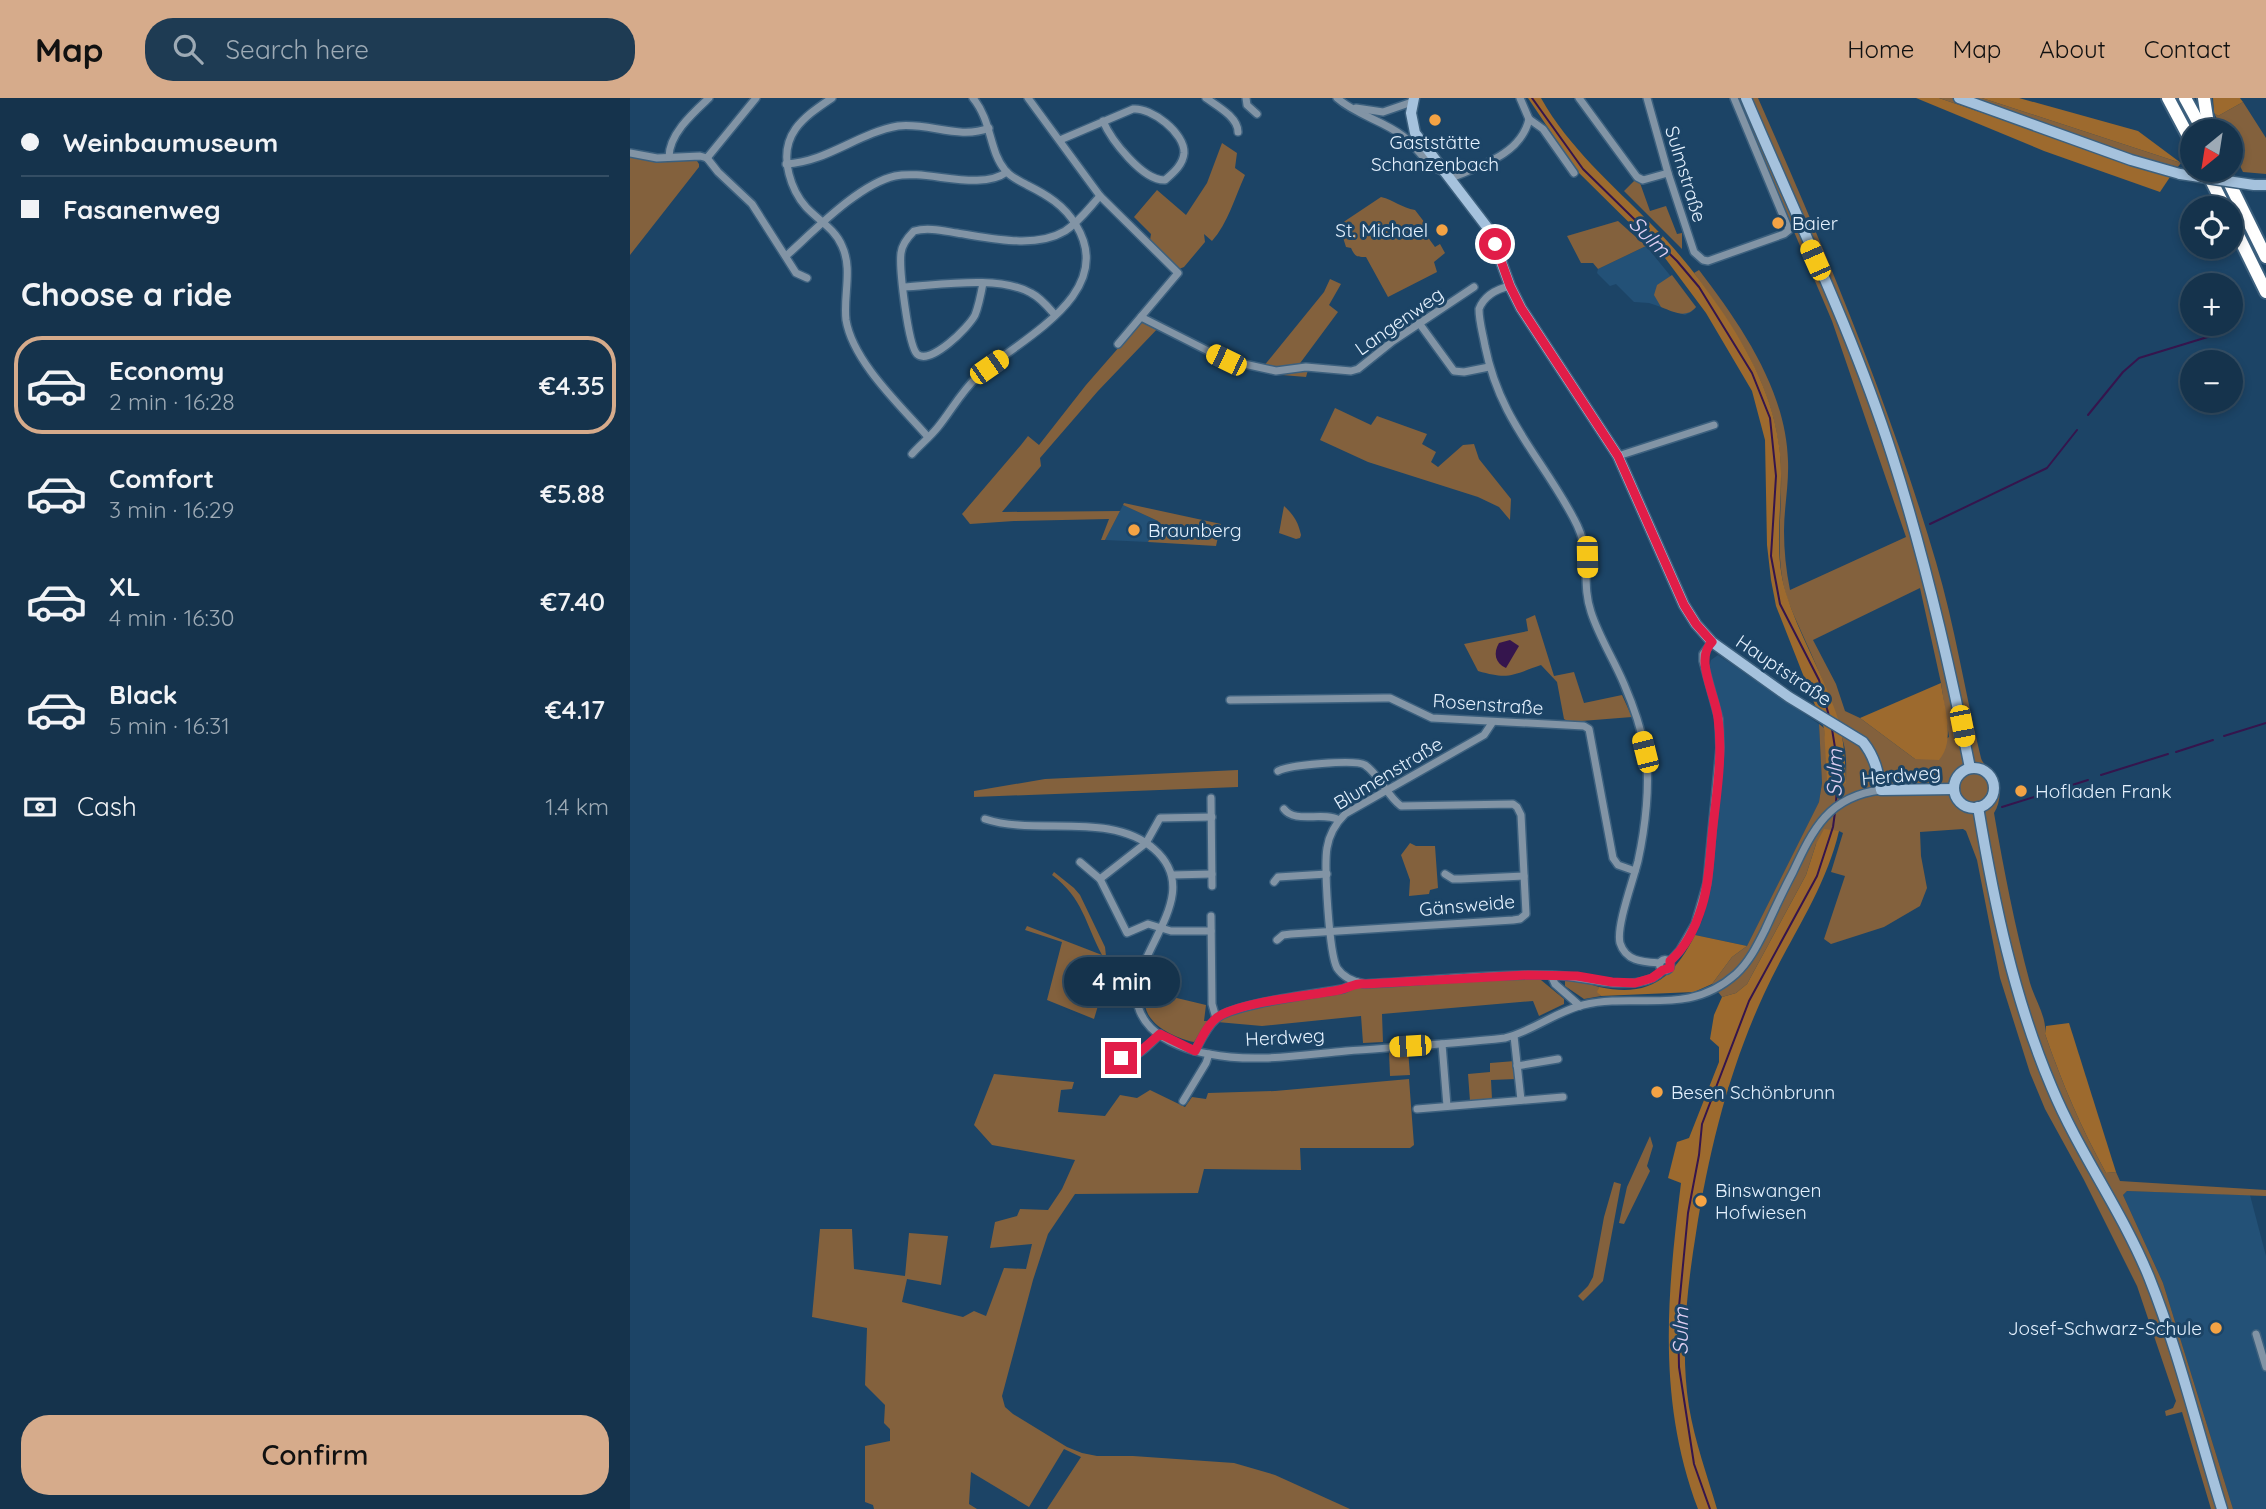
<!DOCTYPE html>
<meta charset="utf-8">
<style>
:root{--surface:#15334c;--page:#1e3b53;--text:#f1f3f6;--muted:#9daab5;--line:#344e64;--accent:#d6ab8b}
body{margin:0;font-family:Quicksand,sans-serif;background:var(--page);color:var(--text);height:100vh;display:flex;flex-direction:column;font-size:26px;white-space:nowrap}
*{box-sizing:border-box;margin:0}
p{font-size:23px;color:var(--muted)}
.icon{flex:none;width:38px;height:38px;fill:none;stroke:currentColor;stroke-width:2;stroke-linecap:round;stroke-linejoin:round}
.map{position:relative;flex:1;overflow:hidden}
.panel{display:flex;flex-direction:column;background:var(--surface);width:630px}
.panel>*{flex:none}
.hud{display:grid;align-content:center;height:154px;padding:0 21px;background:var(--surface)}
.needle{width:46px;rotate:210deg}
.fabs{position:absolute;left:1550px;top:21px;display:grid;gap:14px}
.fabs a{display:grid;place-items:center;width:63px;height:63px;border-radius:50%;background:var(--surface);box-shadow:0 4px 10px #0003,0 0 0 2px var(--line);font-size:35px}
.end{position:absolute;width:32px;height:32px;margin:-16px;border:9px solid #e11d48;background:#fff;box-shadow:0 0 0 4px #fff}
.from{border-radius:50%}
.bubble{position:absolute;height:49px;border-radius:24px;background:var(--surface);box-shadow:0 4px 10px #0003,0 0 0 2px var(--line);font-size:23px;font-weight:600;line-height:49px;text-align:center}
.car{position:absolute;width:21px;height:42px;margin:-21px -10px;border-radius:9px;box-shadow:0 0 5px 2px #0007;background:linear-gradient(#f5c518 24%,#345 0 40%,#f5c518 0 76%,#345 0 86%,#f5c518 0)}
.hud b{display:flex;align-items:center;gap:24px;height:66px;font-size:26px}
.hud b+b{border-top:2px solid var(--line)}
.hud i{width:18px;height:18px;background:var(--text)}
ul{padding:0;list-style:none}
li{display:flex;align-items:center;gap:21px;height:98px;margin:0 14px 10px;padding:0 7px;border:4px solid transparent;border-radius:28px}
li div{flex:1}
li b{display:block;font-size:26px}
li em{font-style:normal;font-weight:600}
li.selected{border-color:var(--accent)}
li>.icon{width:63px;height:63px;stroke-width:1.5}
h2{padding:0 21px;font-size:32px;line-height:84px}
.pay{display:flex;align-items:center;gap:18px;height:77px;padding:0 21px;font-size:26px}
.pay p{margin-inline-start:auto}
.primary-button{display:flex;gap:14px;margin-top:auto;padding:14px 21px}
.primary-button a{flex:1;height:80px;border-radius:28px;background:var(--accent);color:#111;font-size:28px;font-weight:600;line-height:80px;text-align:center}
header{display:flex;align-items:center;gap:42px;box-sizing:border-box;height:98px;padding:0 35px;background:var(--accent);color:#111}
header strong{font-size:33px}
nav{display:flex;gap:38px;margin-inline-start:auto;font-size:24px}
.search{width:490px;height:63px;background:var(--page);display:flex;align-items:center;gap:18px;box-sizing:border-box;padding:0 24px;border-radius:28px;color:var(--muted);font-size:26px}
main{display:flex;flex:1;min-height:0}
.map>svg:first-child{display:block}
.built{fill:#235177}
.green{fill:#83613d;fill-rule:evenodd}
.forest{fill:#9d6a2e}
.water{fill:#35154d}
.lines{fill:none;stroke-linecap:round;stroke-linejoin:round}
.stream{stroke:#35154d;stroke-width:2}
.street-casing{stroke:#3c607e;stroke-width:10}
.secondary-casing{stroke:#3c607e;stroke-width:13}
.highway-casing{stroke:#3c607e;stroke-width:16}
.street{stroke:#8294a5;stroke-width:7}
.secondary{stroke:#a5c2dd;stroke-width:10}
.highway{stroke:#fff;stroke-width:12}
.secondary-bridge-casing{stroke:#3c607e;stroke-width:13;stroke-linecap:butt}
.secondary-bridge{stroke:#a5c2dd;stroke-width:10}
.route{stroke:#e11d48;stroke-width:9}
.poi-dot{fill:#f4a344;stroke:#1c4466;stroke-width:2.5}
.labels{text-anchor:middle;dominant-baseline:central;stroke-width:6;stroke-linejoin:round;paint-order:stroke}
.poi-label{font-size:19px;fill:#e4f1fe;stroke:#1c4466;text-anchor:start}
.street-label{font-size:19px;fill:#e4f1fe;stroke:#1c4466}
.water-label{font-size:21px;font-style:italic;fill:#e1d0f3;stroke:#1c4466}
</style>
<header>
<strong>Map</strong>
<div class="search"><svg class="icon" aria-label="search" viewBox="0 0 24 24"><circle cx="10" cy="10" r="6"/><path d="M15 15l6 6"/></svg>Search here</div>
<nav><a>Home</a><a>Map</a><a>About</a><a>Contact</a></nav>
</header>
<main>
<section class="panel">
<div class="hud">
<b><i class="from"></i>Weinbaumuseum</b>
<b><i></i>Fasanenweg</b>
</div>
<h2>Choose a ride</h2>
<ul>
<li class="selected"><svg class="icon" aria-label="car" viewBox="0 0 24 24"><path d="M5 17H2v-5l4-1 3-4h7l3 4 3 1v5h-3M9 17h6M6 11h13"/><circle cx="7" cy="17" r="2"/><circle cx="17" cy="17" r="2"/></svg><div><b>Economy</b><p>2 min · 16:28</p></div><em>€4.35</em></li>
<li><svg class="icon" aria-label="car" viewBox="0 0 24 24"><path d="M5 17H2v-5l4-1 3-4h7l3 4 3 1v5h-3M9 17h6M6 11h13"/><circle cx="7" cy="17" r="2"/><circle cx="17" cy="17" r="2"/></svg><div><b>Comfort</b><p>3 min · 16:29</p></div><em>€5.88</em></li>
<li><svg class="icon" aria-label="car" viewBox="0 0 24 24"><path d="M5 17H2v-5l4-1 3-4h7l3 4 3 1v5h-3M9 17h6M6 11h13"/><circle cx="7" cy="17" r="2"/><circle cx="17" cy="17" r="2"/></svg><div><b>XL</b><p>4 min · 16:30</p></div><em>€7.40</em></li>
<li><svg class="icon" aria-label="car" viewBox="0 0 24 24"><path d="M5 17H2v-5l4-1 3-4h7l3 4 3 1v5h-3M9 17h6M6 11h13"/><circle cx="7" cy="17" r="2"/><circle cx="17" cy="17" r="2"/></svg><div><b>Black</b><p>5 min · 16:31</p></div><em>€4.17</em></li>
</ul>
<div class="pay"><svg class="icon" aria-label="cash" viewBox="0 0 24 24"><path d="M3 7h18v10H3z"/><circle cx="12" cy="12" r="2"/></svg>Cash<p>1.4 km</p></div>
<div class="primary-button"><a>Confirm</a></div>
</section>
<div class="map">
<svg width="1636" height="1411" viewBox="0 0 1636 1411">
<rect width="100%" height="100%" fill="#1c4466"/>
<g class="built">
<polygon points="1016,148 1066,209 1061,214 1055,217 1019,205 1004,204 986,186 980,188 967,175 968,171"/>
<polygon points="493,407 528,423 518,444 475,442"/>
<polygon points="1088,557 1189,626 1192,685 1189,704 1117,848 1065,837 1073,820 1079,796 1089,691 1091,624 1079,569 1081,562"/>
<polygon points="1497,1093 1620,1097 1636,1158 1636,1411 1603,1411 1533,1185 1493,1097"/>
</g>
<g class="green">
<path d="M1107,0H1128C1194,149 1260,307 1306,464C1325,528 1335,595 1351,660C1353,666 1356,667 1361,672C1372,684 1372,702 1364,715C1374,773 1385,829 1400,885C1405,902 1417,919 1415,936C1432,985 1451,1030 1476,1075L1486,1074L1490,1083L1636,1092V1098L1497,1093L1493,1097L1533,1185L1603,1411H1581L1552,1314L1536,1318L1535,1313L1543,1310L1546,1303L1507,1188L1454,1082L1415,1011L1400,975L1370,880L1347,762L1336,733L1333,731L1290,734L1291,758L1297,790L1290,808L1254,829L1201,846L1194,841L1215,778L1201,774L1213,735L1209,733L1186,746L1176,777L1117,886L1106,895L1092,899L1082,886L1102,859L1117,848L1189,704L1192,685L1189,626L1194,630L1200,686L1210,688L1216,684C1216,672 1217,659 1214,647C1206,612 1190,575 1175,542C1168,526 1160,510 1155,493C1145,454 1152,416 1151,376C1150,296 1110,238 1064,175L1069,172C1111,227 1156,292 1158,363C1159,387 1154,410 1154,433C1154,453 1156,472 1160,492L1276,439L1202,223ZM1290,490L1311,585L1319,639L1285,661L1230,620L1215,613L1206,586L1183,542Z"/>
<polygon points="1309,0 1352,0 1551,65 1540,79"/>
<polygon points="1613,4 1636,40 1636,76 1613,74 1601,50 1601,33 1593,33 1584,15 1588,18"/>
<path d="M592,45L607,55L605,70L615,77C605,99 598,125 582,143L574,136L575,144L554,169L549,171L520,142L521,136L504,119L527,92L556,117L577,85Z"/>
<polygon points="0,58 37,63 67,63 69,66 69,69 0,157"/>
<polygon points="1005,82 1010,85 1020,113 1036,108 1047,136 1052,135 1052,151 994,93"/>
<path d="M751,99C764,102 772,110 785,112L795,125L794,134L805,149L810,146L815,155L804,164L807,174L758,199L736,159C727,159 725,159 721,150L716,149L709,127Z"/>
<polygon points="988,123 1016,148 968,171 963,165 951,165 937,138"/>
<path d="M1042,177L1066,209C1056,221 1044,214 1031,209L1024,197L1027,187Z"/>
<polygon points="700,181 711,186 699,207 708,214 665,272 678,272 676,279 640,276 633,269 694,194"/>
<polygon points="517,217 532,226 468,293 410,360 411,368 372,414 490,413 475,442 471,442 479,421 384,423 340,426 332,416 391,347 398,338 409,347 456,287"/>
<polygon points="705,310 741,327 747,318 797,336 792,346 806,354 801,364 808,369 833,347 844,346 849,361 881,401 880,422 869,409 848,399 738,364 690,342"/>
<polygon points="494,405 591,426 586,448 518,444 528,423 493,407"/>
<path d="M654,408C664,417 668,424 671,437L670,440L666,441L649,435Z"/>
<path d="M905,517L924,578L944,574L954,605L992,597L1002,619L939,624L934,621L927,584L911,567C882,577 879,582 848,573L834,546L898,533L896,521Z"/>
<polygon points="608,672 608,689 344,699 344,693 415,681"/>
<polygon points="780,745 786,748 805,748 808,790 800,792 799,796 779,798 780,782 771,757"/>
<path d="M424,774L444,790L450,797L475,849L476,858L483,868L479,871L464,921L417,902L432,844L395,832L397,828L472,857C455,825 453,800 422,777Z"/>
<polygon points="900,877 901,882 911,882 934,901 934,906 909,918 903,903 752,916 753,944 733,945 731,918 632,928 587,924 593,919 619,911 723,888"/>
<polygon points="943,881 969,889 968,894 971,898 954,901 935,888 935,883"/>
<path d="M530,896L576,907L574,923H577V927L564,944C544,940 509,924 516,898L529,900Z"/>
<polygon points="778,952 780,977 760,978 759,954"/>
<polygon points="885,963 886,981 861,982 862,1001 840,1003 838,976 860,974 860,965"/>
<polygon points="364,976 444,984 442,991 431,992 428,1014 475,1018 490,997 507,1000 520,992 555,1009 562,999 576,1001 578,995 645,993 779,981 784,1047 780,1050 670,1050 671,1072 574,1071 568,1095 445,1096 418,1136 403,1182 372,1298 375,1309 383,1316 437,1349 452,1355 467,1358 503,1358 604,1365 645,1377 720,1411 417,1411 451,1359 434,1351 399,1409 341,1374 339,1406 347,1411 244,1411 243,1407 235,1404 235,1348 260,1343 260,1331 254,1325 255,1307 235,1287 237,1230 182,1219 190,1131 222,1131 224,1171 275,1178 279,1135 318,1138 311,1187 277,1181 272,1204 333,1219 344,1213 356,1218 374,1170 396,1171 402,1146 360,1150 365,1124 387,1118 390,1111 418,1112 432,1091 445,1062 362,1047 344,1027"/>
<polygon points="1020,1038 1023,1048 1017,1068 1020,1073 994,1126 989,1125 997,1089"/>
<polygon points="984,1084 991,1086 973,1183 953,1203 948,1198 958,1188 963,1179 974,1119"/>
</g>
<g class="forest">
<path d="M898,0H911C939,50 982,86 1022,127C1047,152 1069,180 1089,209C1124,260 1152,315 1151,379C1151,418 1144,457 1156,495C1168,535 1191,572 1205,612C1214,636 1215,660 1216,685L1210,688L1200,686L1197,682L1194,630L1146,508L1141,482L1137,447L1135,342L1122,293L1076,215L1035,160L947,73Z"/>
<polygon points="1286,0 1309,0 1540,79 1530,94 1414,53"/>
<polygon points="1352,0 1389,0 1508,33 1551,65"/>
<polygon points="1583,0 1610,0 1613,4 1588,18 1584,15"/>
<path d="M1311,585C1314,609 1326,643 1309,662L1285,661L1230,620Z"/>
<path d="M1194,731L1209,733C1195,793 1159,841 1134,896C1099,972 1079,1052 1066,1135C1057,1191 1050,1251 1059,1309C1065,1344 1077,1377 1087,1411H1068C1027,1302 1037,1198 1051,1085L1038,1080L1047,1044L1059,1040L1089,964V949L1080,941L1084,917L1092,899L1106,895L1117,886L1176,777L1186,746Z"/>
<path d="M1065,837L1117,848L1102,859L1082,886L1064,894L971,898L967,894L969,889C1020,900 1043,880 1065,837Z"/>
<path d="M1439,925L1486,1074L1476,1075C1451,1030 1432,985 1415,936L1416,928Z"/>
</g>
<path class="water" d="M880,542L889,548L876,570C865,565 863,555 869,545Z"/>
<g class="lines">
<g class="stream">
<polyline points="902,0 953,71 1047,163 1069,189 1122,275 1140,320 1146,378 1141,458 1150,506 1189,582 1199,618"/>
<polyline points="1458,317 1493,274 1509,260 1594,234"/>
<polyline points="1300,426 1417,370 1447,332"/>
<polyline points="1202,631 1208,668 1206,705"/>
<polyline points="1594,638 1636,625"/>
<polyline points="1546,654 1583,642"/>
<polyline points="1471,677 1538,656"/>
<polyline points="1372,709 1458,682"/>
<polyline points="1080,1411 1064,1366 1049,1269 1048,1219 1058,1115 1069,1057 1072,1026 1119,903 1187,778 1203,729 1205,714"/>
</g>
<defs>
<g id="street">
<path d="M202,0C172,20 149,37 159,76C162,88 168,100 176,109C188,122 205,131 212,148C223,171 213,198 216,222C223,264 271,308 298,339"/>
<polyline points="398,0 470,98 548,175 488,246"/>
<path d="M576,0C587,8 608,19 608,34"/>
<polyline points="616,0 617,7 627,16"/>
<path d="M707,0C726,17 752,22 773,38C787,49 797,68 814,74"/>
<polyline points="949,0 1007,79 1013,82 1038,75"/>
<polyline points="1017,0 1038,75 1064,154 1073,162 1078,163 1154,136 1159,132 1104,0"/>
<polyline points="726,10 753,14 782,4"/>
<polyline points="899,21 913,31 944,75"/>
<path d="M430,42L503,11C521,9 555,35 554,55C553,67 543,75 535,82C513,83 481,42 473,23"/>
<polyline points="0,55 27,60 70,58 77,60"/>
<path d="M39,59C39,36 63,15 79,0"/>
<polyline points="77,60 88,74 122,106 166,175 177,180"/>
<polyline points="77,60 126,0"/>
<path d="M156,66C197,64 228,35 268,28C298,24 329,42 359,30"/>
<path d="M819,81C849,68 891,57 899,21L890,0"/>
<path d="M156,158C184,133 229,86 265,78C297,71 349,94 377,74"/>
<path d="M353,185C351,196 349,207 345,217C339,229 300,268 287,256C278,247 269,170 271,155C272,146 278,139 284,133C298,129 314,133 327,135C360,140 405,151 435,133C449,124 459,110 470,98"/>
<path d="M880,188C867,191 854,198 849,211C849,224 853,236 855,248C870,323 911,358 944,421C964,457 950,481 961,514C969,539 984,562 994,586C1003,607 1011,630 1015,652C1021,684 1015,731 1008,763C1003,783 986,828 990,845C996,864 1014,864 1030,865"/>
<path d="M274,189C310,187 369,177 401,195C411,200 418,209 425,217"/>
<polyline points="511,219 596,262 646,273 676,269 721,273 728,271 763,243 844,189"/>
<polyline points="789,225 824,273 834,274 859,269"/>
<path d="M282,356C290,347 300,339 308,329C321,313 331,294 347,279C387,242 489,197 446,127C434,107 417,97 397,87C390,83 380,79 375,72C359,53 362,23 343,0"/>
<polyline points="988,358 1084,327"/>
<polyline points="600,602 754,600 760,600 802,620 954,628 959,631 983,760 988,767 1005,773"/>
<path d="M862,625L854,637L715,716C705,726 699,737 697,750C694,768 699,855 707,870C713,879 724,884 735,886C796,883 857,876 918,877C940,877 961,883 983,885C999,886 1022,886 1033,872"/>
<polyline points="581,700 582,788"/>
<path d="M654,711C665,726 693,713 709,722"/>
<path d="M355,721C406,738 481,713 524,751C587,806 467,875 521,930C535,944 560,953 579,956C624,965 671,957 716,953C769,949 822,946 875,940C903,933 925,914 953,907C1008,894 1058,919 1106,876C1119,864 1127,848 1135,832C1144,812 1153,793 1163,774C1183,731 1199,698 1251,692"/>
<polyline points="450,764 470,781 497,835 518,826 541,833 581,833"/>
<polyline points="815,776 823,781 831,781 894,778"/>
<polyline points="542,777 582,776"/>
<polyline points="470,781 516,745 530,720 582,719"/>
<polyline points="644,784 648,779 697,776"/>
<polyline points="581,818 582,906 586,920"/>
<path d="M647,842L653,837L661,836L883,822L890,821L896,816L891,717L887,709L883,706L771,708C756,697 750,677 735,667C725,661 659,667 648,673"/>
<circle cx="1035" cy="867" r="5.5"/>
<polyline points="1040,863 1050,852 1065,826 1077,785 1090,650 1089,621 1073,563 1073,556 1082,544"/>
<polyline points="921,877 925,886 950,908"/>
<polyline points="884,938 891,1002"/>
<polyline points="812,946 817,1008"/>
<path d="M565,953C571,942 577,929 586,921C601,906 689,895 713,891L727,884"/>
<path d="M486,959C505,964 517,949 530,936"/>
<polyline points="887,968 928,961"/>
<polyline points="553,1003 576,965 579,956"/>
<polyline points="787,1011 933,999"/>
<polyline points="1626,1236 1636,1269"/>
</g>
<g id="secondary">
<path d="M784,0L781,15L785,35L860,133L880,188L891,210L988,358L1054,507L1066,526L1082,544L1159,599L1233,644C1245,659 1248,674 1251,692L1324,691"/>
<path d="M1116,0C1166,118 1223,235 1262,357C1295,460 1319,564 1340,670"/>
<polyline points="1329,0 1501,62 1550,76"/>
<polyline points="1624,87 1636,87"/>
<circle cx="1344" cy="690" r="20"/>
<path d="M1348,709C1364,805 1384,901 1422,990C1449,1055 1492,1113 1519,1179C1549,1254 1568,1334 1592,1411"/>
</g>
<g id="highway">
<polyline points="1538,0 1563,47"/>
<polyline points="1555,0 1573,33"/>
<polyline points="1574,0 1579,33"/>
<polyline points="1576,72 1595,110"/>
<polyline points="1593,72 1636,159"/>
<polyline points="1601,123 1636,194"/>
</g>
</defs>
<use href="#street" class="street-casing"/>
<use href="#secondary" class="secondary-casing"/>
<use href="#highway" class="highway-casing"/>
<use href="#street" class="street"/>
<use href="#secondary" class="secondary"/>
<use href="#highway" class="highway"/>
<defs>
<polyline id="secondary-bridge" points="1550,76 1624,87"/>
</defs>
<use href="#secondary-bridge" class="secondary-bridge-casing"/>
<use href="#secondary-bridge" class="secondary-bridge"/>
</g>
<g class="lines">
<path class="route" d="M491,960L505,958L530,936L565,953C571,941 579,923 591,917C617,903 678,898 709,892C719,890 726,884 735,886L898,877L947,878L982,884L1005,885L1022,880L1033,872L1040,870V863C1056,849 1066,828 1072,808C1080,782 1080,754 1083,728C1087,693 1093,655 1088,620C1086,598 1064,561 1082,544L1066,526L1054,507L988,358L891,210L880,188L865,146"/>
</g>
<g class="poi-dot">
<circle cx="805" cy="22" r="7"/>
<circle cx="1148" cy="125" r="7"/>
<circle cx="812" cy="132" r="7"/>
<circle cx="504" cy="432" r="7"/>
<circle cx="1391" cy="693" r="7"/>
<circle cx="1027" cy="994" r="7"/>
<circle cx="1071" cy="1103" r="7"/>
<circle cx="1586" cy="1230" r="7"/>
</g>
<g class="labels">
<g class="poi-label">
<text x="805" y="44" text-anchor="middle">Gaststätte<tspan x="805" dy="22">Schanzenbach</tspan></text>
<text x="1162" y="125">Baier</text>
<text x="798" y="132" text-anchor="end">St. Michael</text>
<text x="518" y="432">Braunberg</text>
<text x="1405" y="693">Hofladen Frank</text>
<text x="1041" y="994">Besen Schönbrunn</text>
<text x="1085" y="1092">Binswangen<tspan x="1085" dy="22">Hofwiesen</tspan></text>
<text x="1572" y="1230" text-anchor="end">Josef-Schwarz-Schule</text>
</g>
<g class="street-label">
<text transform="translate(1056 76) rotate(73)">Sulmstraße</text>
<text transform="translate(769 223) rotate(-35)">Langenweg</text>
<text transform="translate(1154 572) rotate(34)">Hauptstraße</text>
<text transform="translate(858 606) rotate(4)">Rosenstraße</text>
<text transform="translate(758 675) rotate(-31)">Blumenstraße</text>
<text transform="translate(1271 677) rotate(-5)">Herdweg</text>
<text transform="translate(837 807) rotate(-5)">Gänsweide</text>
<text transform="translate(655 939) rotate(-3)">Herdweg</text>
</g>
<g class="water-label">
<text transform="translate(1020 138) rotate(45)">Sulm</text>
<text transform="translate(1204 675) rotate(-89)">Sulm</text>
<text transform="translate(1050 1233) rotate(-89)">Sulm</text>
</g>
</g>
</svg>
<div class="fabs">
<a><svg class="needle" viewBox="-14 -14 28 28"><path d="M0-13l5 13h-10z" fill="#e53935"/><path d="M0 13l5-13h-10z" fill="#9daab5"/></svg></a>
<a><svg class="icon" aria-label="locate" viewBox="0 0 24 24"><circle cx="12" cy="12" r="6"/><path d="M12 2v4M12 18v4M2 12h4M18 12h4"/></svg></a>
<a>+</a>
<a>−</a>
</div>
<i class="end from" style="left:865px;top:146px"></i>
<i class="end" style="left:491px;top:960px"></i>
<div class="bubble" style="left:434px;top:859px;width:116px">4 min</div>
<i class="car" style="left:1185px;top:162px;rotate:336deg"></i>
<i class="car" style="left:596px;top:262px;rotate:296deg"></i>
<i class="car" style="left:359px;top:269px;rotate:55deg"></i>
<i class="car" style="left:957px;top:459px;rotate:179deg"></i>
<i class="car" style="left:1332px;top:628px;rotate:169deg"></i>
<i class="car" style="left:1015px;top:654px;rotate:346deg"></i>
<i class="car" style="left:780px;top:948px;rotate:266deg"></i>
</div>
</main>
